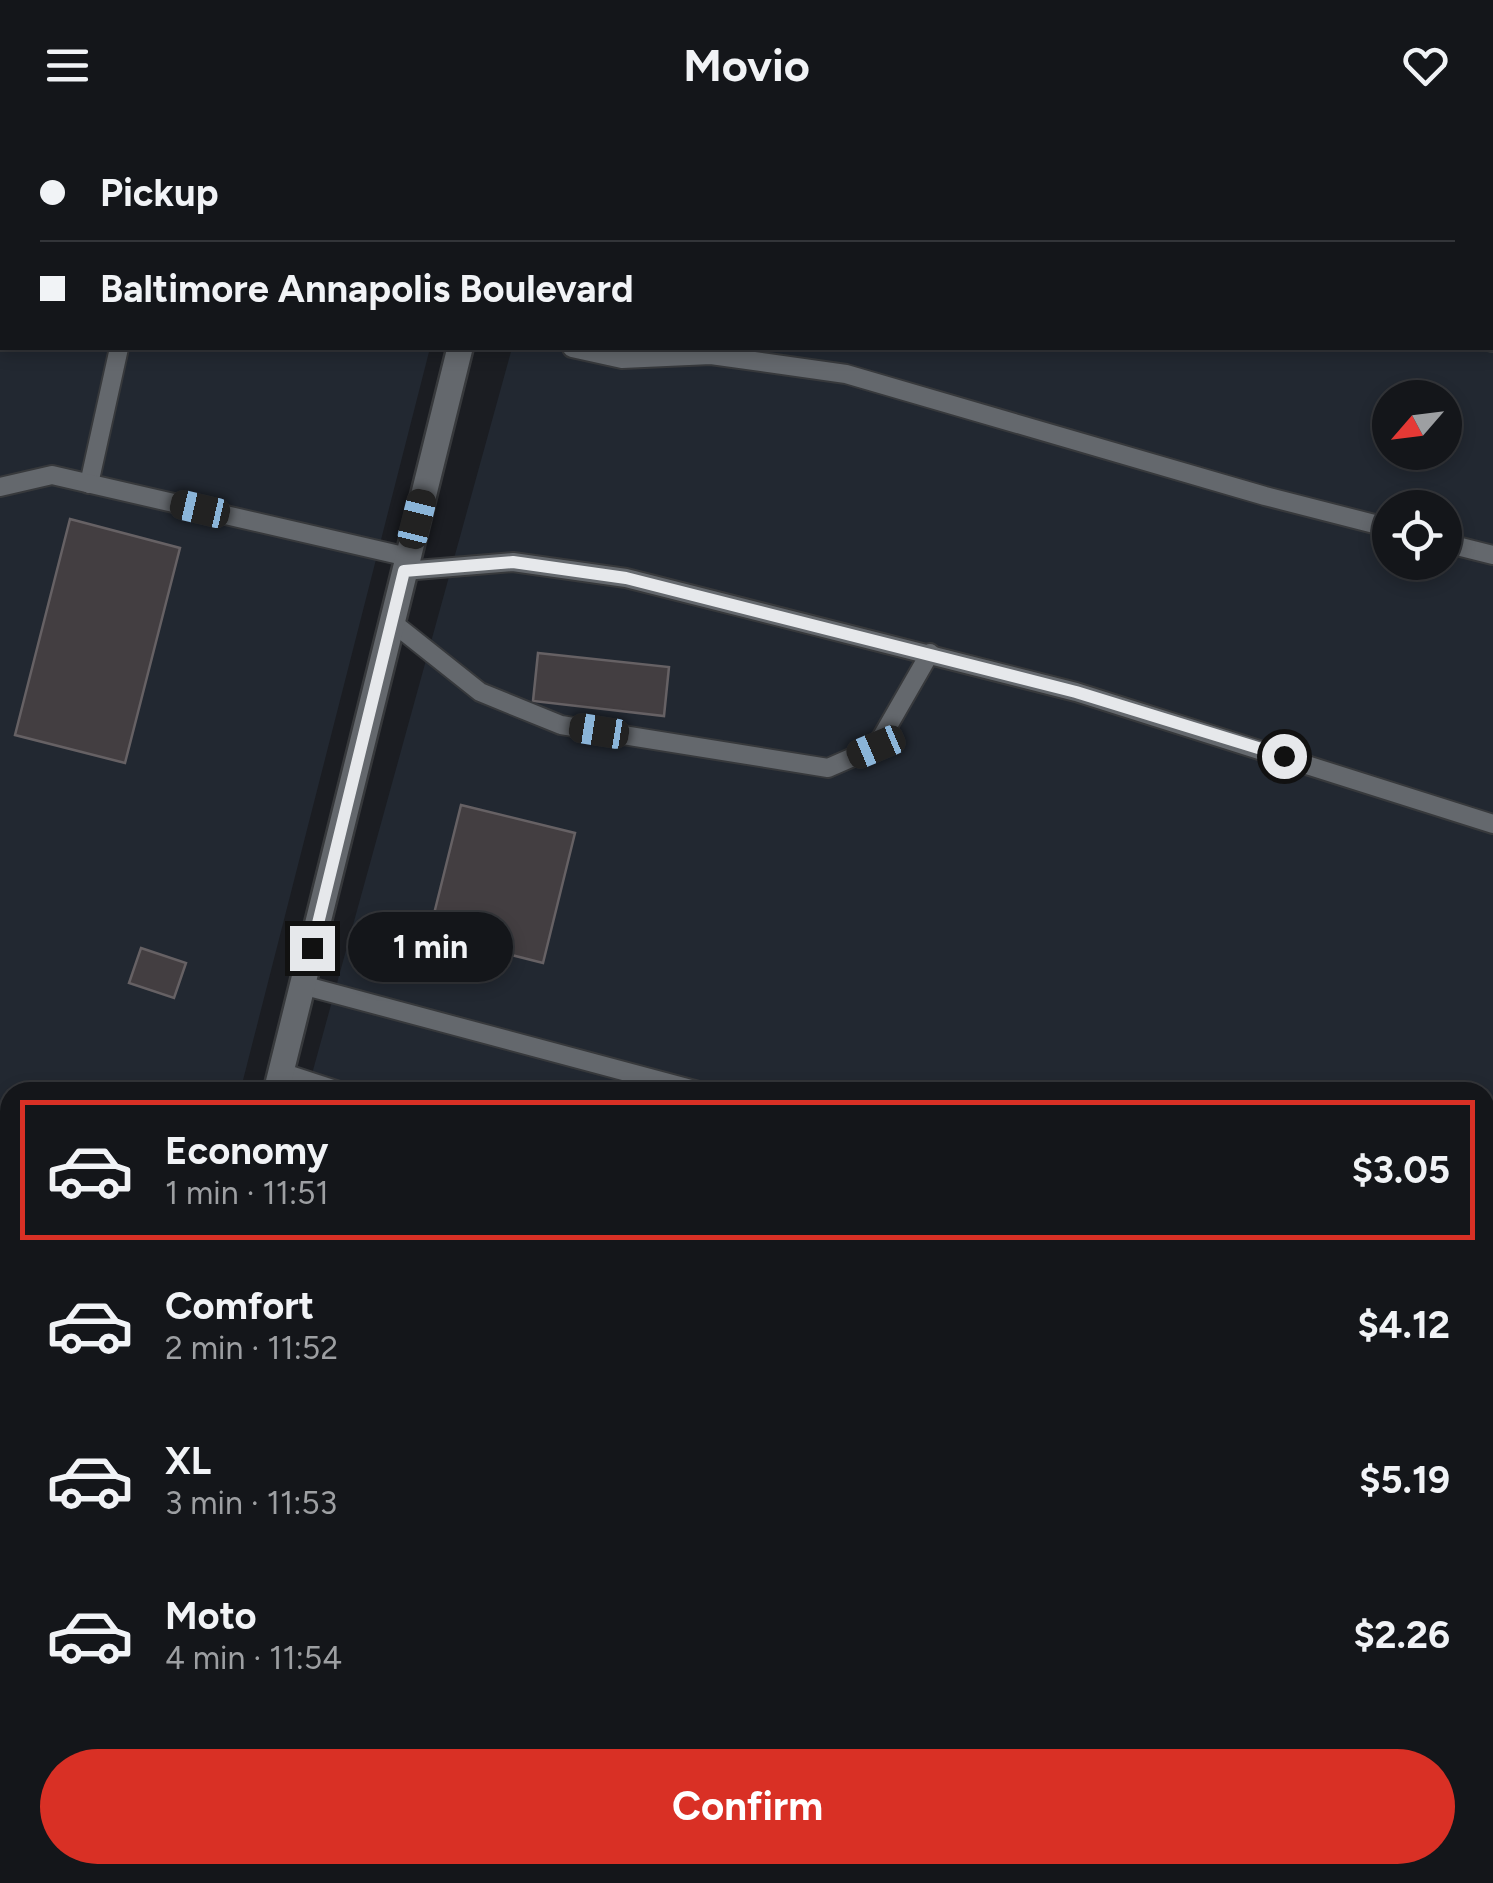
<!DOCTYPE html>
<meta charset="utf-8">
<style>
:root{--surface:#14161a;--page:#1d1f23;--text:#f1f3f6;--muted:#9d9fa2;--line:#333539;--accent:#d93025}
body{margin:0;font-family:Figtree,sans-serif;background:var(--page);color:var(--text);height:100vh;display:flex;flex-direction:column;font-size:38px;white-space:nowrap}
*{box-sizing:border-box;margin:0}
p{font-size:32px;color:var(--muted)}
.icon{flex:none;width:55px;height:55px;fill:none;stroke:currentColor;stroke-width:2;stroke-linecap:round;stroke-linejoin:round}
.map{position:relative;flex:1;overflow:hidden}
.sheet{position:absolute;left:0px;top:952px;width:1495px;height:802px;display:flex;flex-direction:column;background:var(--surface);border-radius:30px 30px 0 0;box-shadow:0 5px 15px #0003,0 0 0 2px var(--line)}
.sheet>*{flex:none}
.guide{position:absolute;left:0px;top:0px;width:1495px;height:220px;box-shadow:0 5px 15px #0003,0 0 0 2px var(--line);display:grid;align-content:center;height:220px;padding:0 40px;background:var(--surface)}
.needle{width:65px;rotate:242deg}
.tools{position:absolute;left:1372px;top:250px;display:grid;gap:20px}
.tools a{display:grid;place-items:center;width:90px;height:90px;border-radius:50%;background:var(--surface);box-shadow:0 5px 15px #0003,0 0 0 2px var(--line);font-size:50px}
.end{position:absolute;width:45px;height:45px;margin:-22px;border:12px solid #e6e8eb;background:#111;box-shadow:0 0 0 5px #111}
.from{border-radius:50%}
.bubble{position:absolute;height:70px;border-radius:35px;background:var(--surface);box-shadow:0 5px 15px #0003,0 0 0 2px var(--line);font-size:32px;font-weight:700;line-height:70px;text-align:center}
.car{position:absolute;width:30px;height:60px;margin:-30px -15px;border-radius:12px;box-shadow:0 0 8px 2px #0007;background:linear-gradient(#222 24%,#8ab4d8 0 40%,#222 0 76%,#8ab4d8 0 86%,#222 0)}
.guide b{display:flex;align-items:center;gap:35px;height:95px;font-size:38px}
.guide b+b{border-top:2px solid var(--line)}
.guide i{width:25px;height:25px;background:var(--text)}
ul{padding:18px 0 0;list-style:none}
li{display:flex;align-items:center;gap:30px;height:140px;margin:0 20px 15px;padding:0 20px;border:5px solid transparent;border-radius:0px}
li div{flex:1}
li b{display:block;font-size:38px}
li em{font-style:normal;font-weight:700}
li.current{border-color:var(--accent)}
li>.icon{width:90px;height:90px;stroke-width:1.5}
.button{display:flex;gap:20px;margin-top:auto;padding:20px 40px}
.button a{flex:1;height:115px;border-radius:60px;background:var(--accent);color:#fff;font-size:40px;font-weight:700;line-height:115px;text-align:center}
header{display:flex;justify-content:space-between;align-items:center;height:130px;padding:0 40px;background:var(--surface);font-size:45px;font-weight:700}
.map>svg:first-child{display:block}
.commercial{fill:#321f1d}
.built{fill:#222831;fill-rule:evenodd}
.green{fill:#1f391a}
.building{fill:#433e41;stroke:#666164;stroke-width:2.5}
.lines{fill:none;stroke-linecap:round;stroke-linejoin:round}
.service-casing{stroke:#37393c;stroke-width:22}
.minor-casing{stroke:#37393c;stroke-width:30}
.tertiary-casing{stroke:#37393c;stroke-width:30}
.motorway-casing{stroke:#37393c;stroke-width:35}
.service{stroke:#64686d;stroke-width:18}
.minor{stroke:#64686d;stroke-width:25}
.tertiary{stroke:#64686d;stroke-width:25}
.motorway{stroke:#fb9daf;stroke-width:30}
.route{stroke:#e6e8eb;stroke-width:12}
</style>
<header><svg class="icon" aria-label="menu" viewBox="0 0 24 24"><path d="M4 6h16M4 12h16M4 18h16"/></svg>Movio<svg class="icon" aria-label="heart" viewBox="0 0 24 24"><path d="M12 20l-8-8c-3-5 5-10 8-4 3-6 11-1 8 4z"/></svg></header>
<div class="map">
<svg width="1493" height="1753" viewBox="0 0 1493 1753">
<rect width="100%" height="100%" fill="#1b1d22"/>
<polygon class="commercial" points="10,1026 10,1088 0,1071 0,1028"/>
<g class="built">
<polygon points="0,0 484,0 2,2 2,218 430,218 240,962 10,962 10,1026 0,1028"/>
<path d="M568,0H1493V1753H555L545,1745H1485V962H307L512,218H1492V2H568ZM1390,268H1445V322H1390ZM1390,378H1445V432H1390Z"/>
</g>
<polygon class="green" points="0,1408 10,1424 10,1745 153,1745 157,1753 0,1753"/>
<g class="building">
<polygon points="1243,0 1284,0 1287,1 1242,2"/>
<polygon points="70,389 180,418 125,633 15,605"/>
<polygon points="538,523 669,537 664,586 533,571"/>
<polygon points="461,675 575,703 543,833 429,804"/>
<polygon points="141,818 186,833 174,868 129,853"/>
</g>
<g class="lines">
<defs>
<g id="service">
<polyline points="225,0 232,2"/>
<polyline points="906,0 911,2"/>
<polyline points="418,2 419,0"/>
<polyline points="1492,212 1493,212"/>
<polyline points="572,218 622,229 711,225 846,244 1265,366 1390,398"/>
<polyline points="89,354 119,218"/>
<polyline points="0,357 52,345 408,427"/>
<polyline points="1445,413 1493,425"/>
<polyline points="404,441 513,432 626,448 1076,562 1493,694"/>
<polyline points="392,492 480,562 561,595 828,638 876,617 930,523"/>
<polyline points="302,855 702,962"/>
<polyline points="281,942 342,962"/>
<polyline points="71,1753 72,1745"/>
</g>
<polyline id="minor" points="422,1745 426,1753"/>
<g id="tertiary">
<polyline points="515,2 515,0"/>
<polyline points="276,962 460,218"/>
</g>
<g id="motorway">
<polyline points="0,1249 10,1267"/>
<polyline points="263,1745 267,1753"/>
</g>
</defs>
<use href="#service" class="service-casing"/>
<use href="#minor" class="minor-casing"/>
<use href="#tertiary" class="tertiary-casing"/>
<use href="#motorway" class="motorway-casing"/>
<use href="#service" class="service"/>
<use href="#minor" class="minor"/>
<use href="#tertiary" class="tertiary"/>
<use href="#motorway" class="motorway"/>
</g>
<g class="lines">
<polyline class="route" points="312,818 404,441 513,432 626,448 1076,562 1284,626"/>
</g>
</svg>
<div class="tools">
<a><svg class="needle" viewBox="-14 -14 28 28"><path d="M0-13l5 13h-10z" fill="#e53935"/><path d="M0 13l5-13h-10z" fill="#9d9fa2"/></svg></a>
<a><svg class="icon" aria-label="locate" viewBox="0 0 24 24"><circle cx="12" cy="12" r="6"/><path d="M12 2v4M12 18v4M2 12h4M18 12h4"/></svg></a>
</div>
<i class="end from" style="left:1284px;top:626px"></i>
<i class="end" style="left:312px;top:818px"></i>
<div class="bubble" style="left:348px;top:782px;width:165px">1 min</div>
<i class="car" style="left:200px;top:379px;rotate:283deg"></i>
<i class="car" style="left:417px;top:389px;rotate:14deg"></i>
<i class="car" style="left:599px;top:601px;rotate:279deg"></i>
<i class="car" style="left:876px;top:617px;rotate:247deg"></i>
<div class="guide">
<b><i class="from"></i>Pickup</b>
<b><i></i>Baltimore Annapolis Boulevard</b>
</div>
<section class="sheet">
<ul>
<li class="current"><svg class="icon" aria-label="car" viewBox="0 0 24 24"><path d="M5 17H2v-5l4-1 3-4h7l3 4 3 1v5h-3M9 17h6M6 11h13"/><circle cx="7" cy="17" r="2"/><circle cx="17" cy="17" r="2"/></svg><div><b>Economy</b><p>1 min · 11:51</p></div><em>$3.05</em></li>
<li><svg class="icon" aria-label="car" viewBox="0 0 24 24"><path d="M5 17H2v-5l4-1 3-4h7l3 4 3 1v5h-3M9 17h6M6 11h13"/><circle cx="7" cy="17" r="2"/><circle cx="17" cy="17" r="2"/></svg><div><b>Comfort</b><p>2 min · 11:52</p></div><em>$4.12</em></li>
<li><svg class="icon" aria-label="car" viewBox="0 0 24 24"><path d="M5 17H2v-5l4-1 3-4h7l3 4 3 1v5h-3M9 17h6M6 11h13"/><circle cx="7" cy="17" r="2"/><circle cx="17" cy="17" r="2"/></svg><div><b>XL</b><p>3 min · 11:53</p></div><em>$5.19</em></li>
<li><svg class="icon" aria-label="car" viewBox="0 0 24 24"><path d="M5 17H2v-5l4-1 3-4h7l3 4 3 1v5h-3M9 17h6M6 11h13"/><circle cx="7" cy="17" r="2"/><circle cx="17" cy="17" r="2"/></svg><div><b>Moto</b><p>4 min · 11:54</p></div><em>$2.26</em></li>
</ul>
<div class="button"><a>Confirm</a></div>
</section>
</div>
